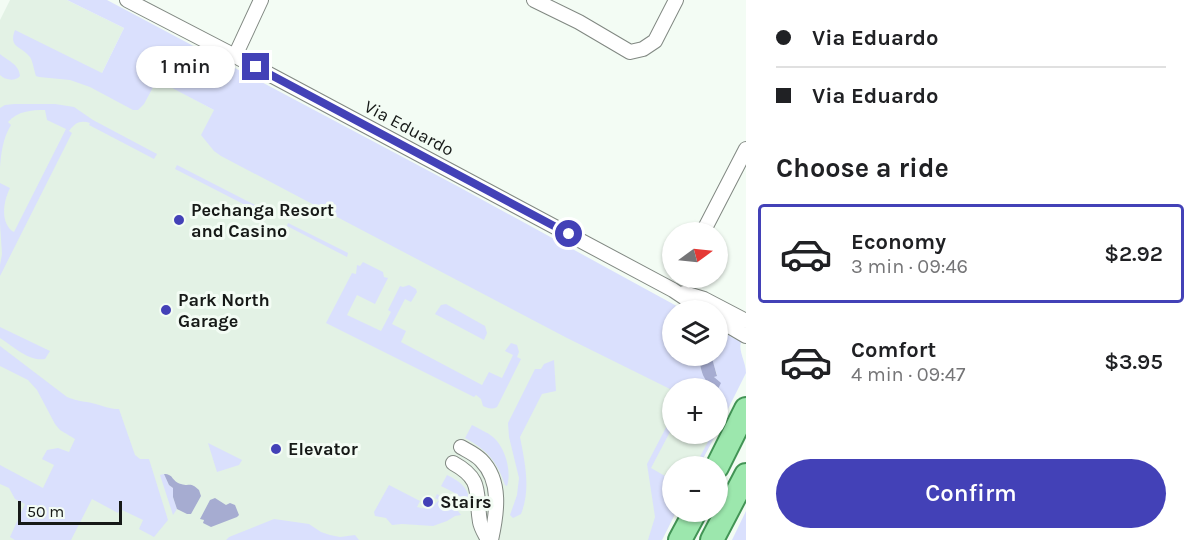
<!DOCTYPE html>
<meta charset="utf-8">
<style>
:root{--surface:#fff;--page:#f6f6f6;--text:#202124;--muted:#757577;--line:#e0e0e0;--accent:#4341b7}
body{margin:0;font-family:Karla,sans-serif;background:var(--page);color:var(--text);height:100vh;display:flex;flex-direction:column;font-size:22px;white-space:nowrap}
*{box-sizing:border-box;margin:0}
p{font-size:20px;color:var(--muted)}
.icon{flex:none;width:33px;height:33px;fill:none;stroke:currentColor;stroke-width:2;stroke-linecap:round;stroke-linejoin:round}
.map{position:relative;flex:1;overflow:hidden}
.drawer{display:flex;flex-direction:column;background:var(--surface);width:450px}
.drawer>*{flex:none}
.banner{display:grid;align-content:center;height:132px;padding:0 30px;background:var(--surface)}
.needle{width:39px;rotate:75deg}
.buttons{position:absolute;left:662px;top:222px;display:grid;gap:12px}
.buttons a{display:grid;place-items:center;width:66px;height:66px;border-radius:50%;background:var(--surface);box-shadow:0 2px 4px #0004;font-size:30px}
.scale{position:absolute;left:18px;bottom:15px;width:104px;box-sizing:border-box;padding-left:6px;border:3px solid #161917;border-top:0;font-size:16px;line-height:21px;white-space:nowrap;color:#161917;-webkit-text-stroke:4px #f3fcf4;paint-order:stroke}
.end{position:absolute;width:27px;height:27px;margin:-14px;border:8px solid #4341b7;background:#fff;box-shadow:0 0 0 3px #fff}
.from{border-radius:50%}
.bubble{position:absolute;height:42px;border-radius:21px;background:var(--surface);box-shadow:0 2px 4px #0004;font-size:20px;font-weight:600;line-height:42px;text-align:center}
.banner b{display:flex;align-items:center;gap:21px;height:57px;font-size:22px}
.banner b+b{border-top:2px solid var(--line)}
.banner i{width:15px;height:15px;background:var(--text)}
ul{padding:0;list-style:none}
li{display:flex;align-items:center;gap:18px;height:99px;margin:0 12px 9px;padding:0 18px;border:3px solid transparent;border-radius:6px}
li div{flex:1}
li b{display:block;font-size:22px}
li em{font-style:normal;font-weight:600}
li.active{border-color:var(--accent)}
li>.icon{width:54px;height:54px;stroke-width:1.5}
h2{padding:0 30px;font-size:27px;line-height:72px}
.primary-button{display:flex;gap:12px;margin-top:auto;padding:12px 30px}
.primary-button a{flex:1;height:69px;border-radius:36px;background:var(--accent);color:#fff;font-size:24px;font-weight:600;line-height:69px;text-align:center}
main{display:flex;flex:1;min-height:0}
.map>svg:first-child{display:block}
.built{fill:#e3f2e5}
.green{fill:#dae0fd}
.water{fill:#a6acd1}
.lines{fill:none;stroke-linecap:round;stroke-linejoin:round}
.minor-casing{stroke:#818882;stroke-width:16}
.primary-casing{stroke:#429455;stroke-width:26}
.minor{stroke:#fff;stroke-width:14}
.primary{stroke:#9ce7ad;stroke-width:22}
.route{stroke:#4341b7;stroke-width:8}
.poi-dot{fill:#4341b7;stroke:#f3fcf4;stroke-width:2}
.labels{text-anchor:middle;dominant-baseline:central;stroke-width:6;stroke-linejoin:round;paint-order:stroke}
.street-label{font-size:18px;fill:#161917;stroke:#f3fcf4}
.poi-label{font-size:18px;font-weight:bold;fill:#161917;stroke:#f3fcf4;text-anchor:start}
</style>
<main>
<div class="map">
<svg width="746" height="540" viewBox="0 0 746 540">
<rect width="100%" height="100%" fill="#f3fcf4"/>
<polygon class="built" points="10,0 67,0 124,28 102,73 157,79 214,110 672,388 672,434 716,434 699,466 672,466 672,512 676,512 662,540 0,540 0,20"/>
<g class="green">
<path d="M67,0H107L459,187L684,310H672V356H700C699,370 704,379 714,388H672V390L567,338L221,156L214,151L201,135L214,110L157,80L144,104L138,110H133L90,87L70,80L39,77L36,76C34,70 33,62 30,57C21,46 8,48 15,30L102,73L124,28Z"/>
<path d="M0,54C8,61 19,64 20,76C15,82 5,80 0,75Z"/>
<path d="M14,104H55L74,107L93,120L157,154L154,159L89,125L90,123C80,120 75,123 69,131L72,133L0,276V265L2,254L0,224V183L10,188C3,202 0,224 14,232L66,129L47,120L45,110C31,110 18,111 8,122L11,125C3,138 1,153 0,168V108L5,105Z"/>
<polygon points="177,165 257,206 255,210 175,169"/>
<polygon points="288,223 348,253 347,257 287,226"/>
<path d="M363,262L383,272L384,277L388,278L375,304L357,295L347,315L381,331L391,312L388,310L400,286L403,287L409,285L416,289L417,292L411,302L405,299L392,324L406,331L401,342L482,385L489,372L502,378L513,355L505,351L511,343L517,345L519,352L517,357L521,359L497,407C491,410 488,408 483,406L481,399L476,395L474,397L326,323L352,273L356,274L357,265L360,266Z"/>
<polygon points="446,304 485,326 487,333 484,340 435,314 441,305"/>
<path d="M0,327L50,351L45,359C29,362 13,346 0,338Z"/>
<path d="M717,329L741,342C738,351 746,362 746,373L717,431V390L718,382L714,377L717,375L712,359H708V356H717Z"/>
<path d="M0,346L67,397C78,402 88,401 99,405C106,407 111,409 119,409L135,455L140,459H149L168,520L154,537L139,529L143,520L120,509L118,513L92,499L71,540H15L10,537L25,504L15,499L9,488L0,484V465L43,488L54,465L42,459L47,450L58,448L69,452L75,439L60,430L55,424L37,390L28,380L0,366Z"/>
<path d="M554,360L556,391L542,394L520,437C525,463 531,489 521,514L513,518L510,515L517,495L519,478L509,437L508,423L535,369H541L544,364Z"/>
<polygon points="672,416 672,428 651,468 672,480 672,512 676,512 662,540 648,540 655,517 647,464"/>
<path d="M472,425C479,429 487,432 493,437C505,447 512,471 507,486L505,485C497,461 487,450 465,438Z"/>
<polygon points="702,434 716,434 699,466 695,466 710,438"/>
<polygon points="208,443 242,460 239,465 217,472"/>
<polygon points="164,474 169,485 173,488 173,497 177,509 173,515 160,475"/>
<path d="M447,475C461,482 469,488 470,504L453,492L441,486Z"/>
<path d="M389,485L420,501L417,507C426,510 433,507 439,500L435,498L437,494L456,508L461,515L455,516L447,521L433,526L402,524L392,525L386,518L375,516L374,512Z"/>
<polygon points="746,511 746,540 732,540"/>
<polygon points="274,519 309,524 321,532 330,535 340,537 355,535 359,540 226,540 229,537"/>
</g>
<g class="water">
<path d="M700,356H708L709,359L712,358L717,376L714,377L721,383L717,391V388C704,385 699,368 700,356Z"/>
<path d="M164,474C174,474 171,481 181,484C191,487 189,481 199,490L201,496L191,514H187L177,509L173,497V488L169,485Z"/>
<polygon points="215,498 226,505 230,503 235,505 239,515 237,517 211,527 203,523 204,520 200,519 210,500"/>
</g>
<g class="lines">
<defs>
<g id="minor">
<polyline points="127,0 235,56 673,290 703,310"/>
<polyline points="534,0 579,22 630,52 643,49 655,41 676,0"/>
<polyline points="235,56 261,0"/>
<polyline points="703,232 746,149"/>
<polyline points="684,293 704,299 746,321"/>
<polyline points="717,319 746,336"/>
<path d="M461,447C468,451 475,454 481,460C502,481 497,513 491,540"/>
<path d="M453,463C484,480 475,493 480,522C481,528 485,534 488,540"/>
</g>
<g id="primary">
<polyline points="717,467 746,409"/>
<polyline points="680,540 695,512"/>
<polyline points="712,540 746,475"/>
</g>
</defs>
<use href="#minor" class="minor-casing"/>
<use href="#primary" class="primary-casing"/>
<use href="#minor" class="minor"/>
<use href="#primary" class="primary"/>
</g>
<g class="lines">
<polyline class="route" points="256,67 569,234"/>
</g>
<g class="poi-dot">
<circle cx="179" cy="220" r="6"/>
<circle cx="166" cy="310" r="6"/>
<circle cx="276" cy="449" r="6"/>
<circle cx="428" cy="502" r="6"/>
</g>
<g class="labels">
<g class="street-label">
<text transform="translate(409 128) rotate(28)">Via Eduardo</text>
</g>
<g class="poi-label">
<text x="191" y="210">Pechanga Resort<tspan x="191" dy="21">and Casino</tspan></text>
<text x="178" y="300">Park North<tspan x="178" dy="21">Garage</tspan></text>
<text x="288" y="449">Elevator</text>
<text x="440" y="502">Stairs</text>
</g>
</g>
</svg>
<div class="buttons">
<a><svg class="needle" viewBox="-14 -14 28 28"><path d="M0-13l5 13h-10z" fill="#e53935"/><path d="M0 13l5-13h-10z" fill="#757577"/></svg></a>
<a><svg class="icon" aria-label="layers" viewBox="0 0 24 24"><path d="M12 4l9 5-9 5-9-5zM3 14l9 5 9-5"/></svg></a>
<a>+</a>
<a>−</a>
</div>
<div class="scale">50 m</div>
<i class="end from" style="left:569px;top:234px"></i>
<i class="end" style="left:256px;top:67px"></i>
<div class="bubble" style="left:136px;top:46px;width:99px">1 min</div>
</div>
<section class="drawer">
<div class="banner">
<b><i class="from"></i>Via Eduardo</b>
<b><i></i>Via Eduardo</b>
</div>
<h2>Choose a ride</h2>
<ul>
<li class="active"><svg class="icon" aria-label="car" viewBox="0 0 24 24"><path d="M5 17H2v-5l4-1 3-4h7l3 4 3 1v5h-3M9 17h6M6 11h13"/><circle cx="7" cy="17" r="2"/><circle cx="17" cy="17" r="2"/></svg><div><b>Economy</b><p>3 min · 09:46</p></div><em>$2.92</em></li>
<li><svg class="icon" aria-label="car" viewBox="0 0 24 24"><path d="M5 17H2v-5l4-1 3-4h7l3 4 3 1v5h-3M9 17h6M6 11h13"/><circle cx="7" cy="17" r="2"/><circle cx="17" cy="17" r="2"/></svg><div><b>Comfort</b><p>4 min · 09:47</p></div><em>$3.95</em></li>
</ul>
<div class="primary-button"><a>Confirm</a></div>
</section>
</main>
